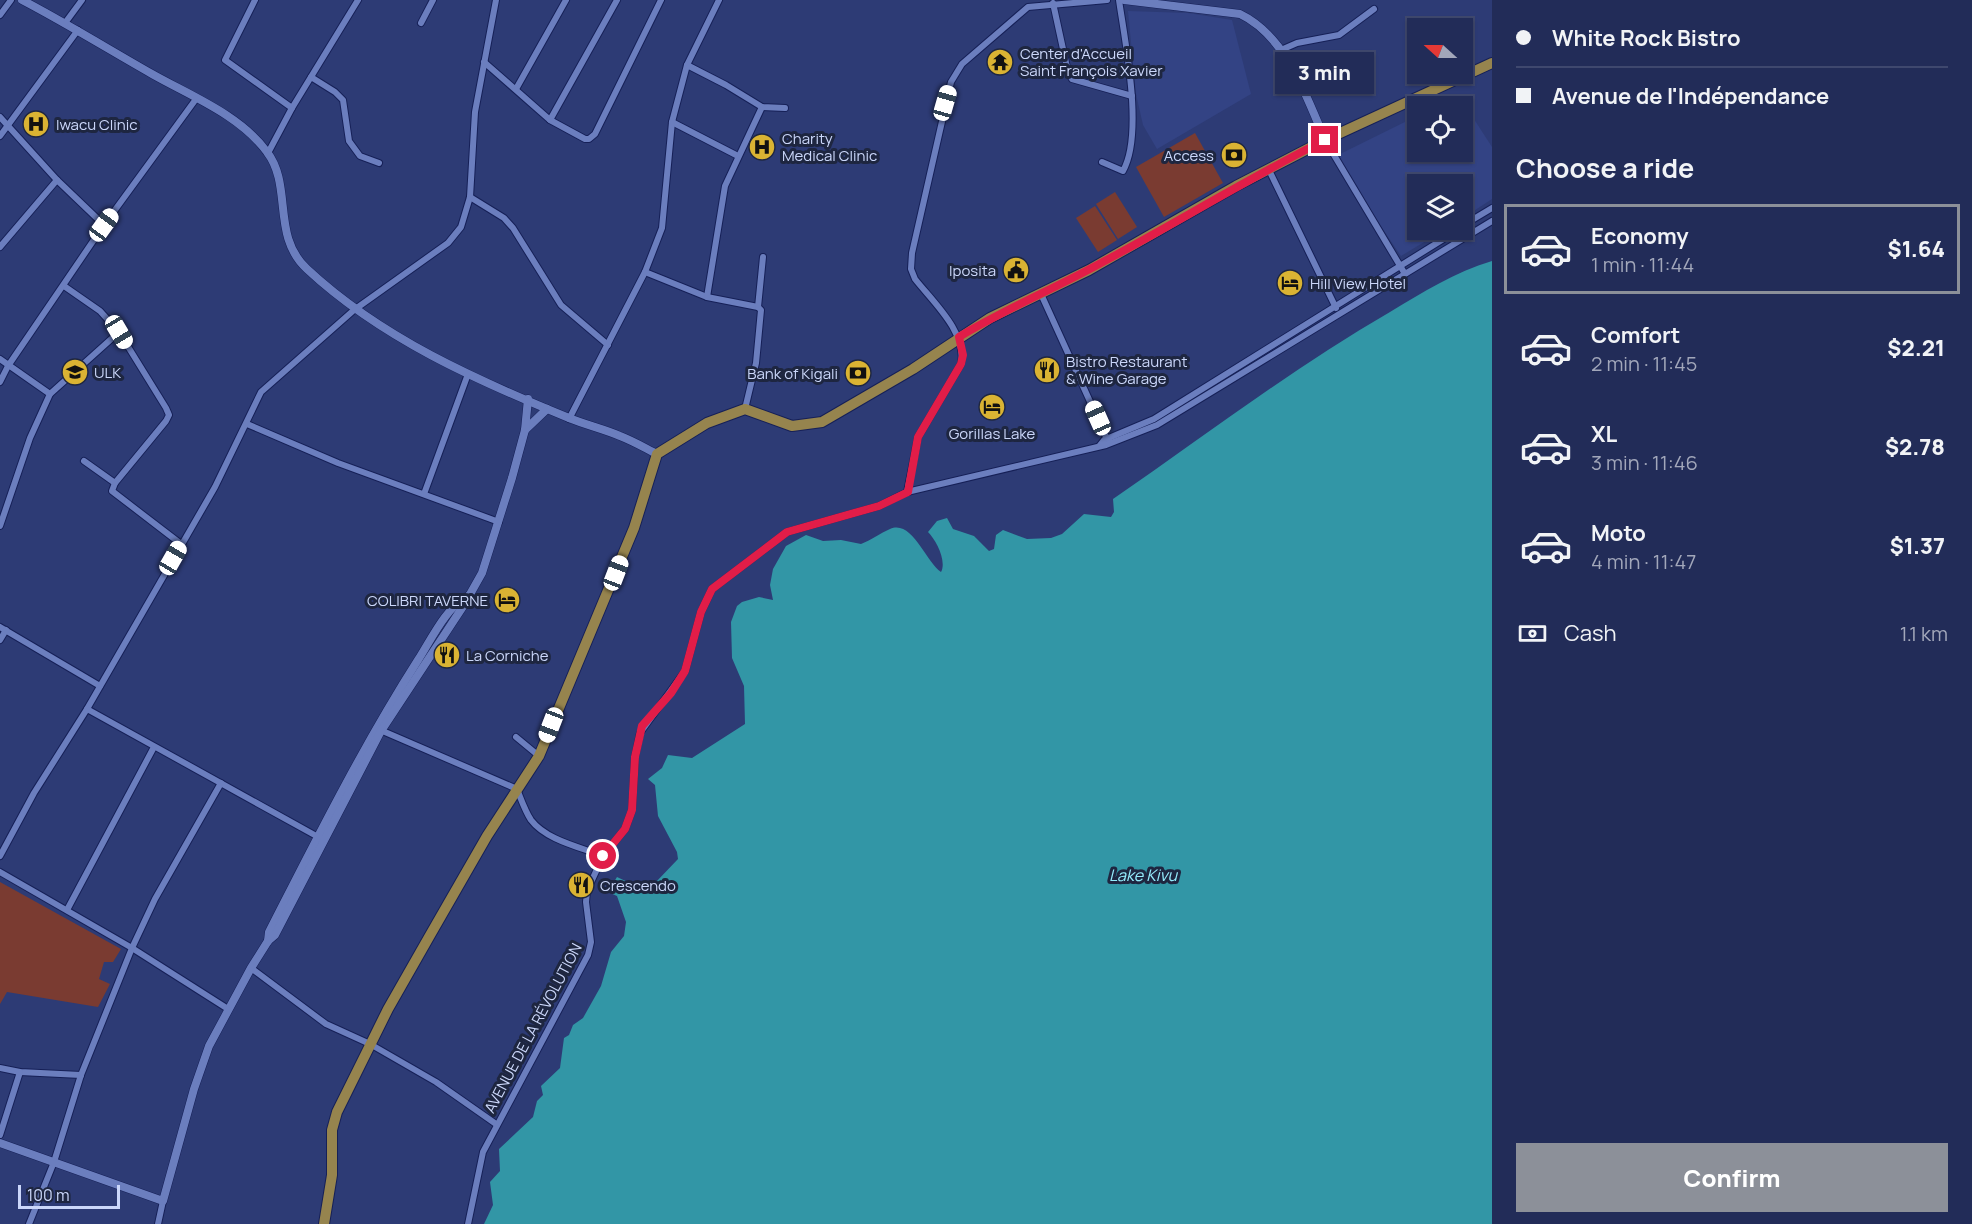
<!DOCTYPE html>
<meta charset="utf-8">
<style>
:root{--surface:#222c58;--page:#2e3861;--text:#f1f3f6;--muted:#a2a7ba;--line:#3f486e;--accent:#8c9099}
body{margin:0;font-family:Manrope,sans-serif;background:var(--page);color:var(--text);height:100vh;display:flex;flex-direction:column;font-size:22px;white-space:nowrap}
*{box-sizing:border-box;margin:0}
p{font-size:20px;color:var(--muted)}
.icon{flex:none;width:33px;height:33px;fill:none;stroke:currentColor;stroke-width:2;stroke-linecap:round;stroke-linejoin:round}
.map{position:relative;flex:1;overflow:hidden}
.sheet{display:flex;flex-direction:column;background:var(--surface);width:480px}
.sheet>*{flex:none}
.hud{display:grid;align-content:center;height:132px;padding:0 24px;background:var(--surface)}
.needle{width:39px;rotate:291deg}
.controls{position:absolute;left:1407px;top:18px;display:grid;gap:12px}
.controls a{display:grid;place-items:center;width:66px;height:66px;border-radius:0px;background:var(--surface);box-shadow:0 2px 4px #0004,0 0 0 2px var(--line);font-size:30px}
.scale{position:absolute;left:18px;bottom:15px;width:102px;box-sizing:border-box;padding-left:6px;border:3px solid #cbd7fa;border-top:0;font-size:16px;line-height:21px;white-space:nowrap;color:#cbd7fa;-webkit-text-stroke:4px #1e2640;paint-order:stroke}
.end{position:absolute;width:27px;height:27px;margin:-14px;border:8px solid #e11d48;background:#fff;box-shadow:0 0 0 3px #fff}
.from{border-radius:50%}
.bubble{position:absolute;height:42px;border-radius:0px;background:var(--surface);box-shadow:0 2px 4px #0004,0 0 0 2px var(--line);font-size:20px;font-weight:800;line-height:42px;text-align:center}
.car{position:absolute;width:18px;height:36px;margin:-18px -9px;border-radius:8px;box-shadow:0 0 4px 2px #0007;background:linear-gradient(#fff 24%,#345 0 40%,#fff 0 76%,#345 0 86%,#fff 0)}
.hud b{display:flex;align-items:center;gap:21px;height:57px;font-size:22px}
.hud b+b{border-top:2px solid var(--line)}
.hud i{width:15px;height:15px;background:var(--text)}
ul{padding:0;list-style:none}
li{display:flex;align-items:center;gap:18px;height:90px;margin:0 12px 9px;padding:0 12px;border:3px solid transparent;border-radius:0px}
li div{flex:1}
li b{display:block;font-size:22px}
li em{font-style:normal;font-weight:800}
li.active{border-color:var(--accent)}
li>.icon{width:54px;height:54px;stroke-width:1.5}
h2{padding:0 24px;font-size:27px;line-height:72px}
.pay{display:flex;align-items:center;gap:15px;height:66px;padding:0 24px;font-size:22px}
.pay p{margin-inline-start:auto}
.action{display:flex;gap:12px;margin-top:auto;padding:12px 24px}
.action a{flex:1;height:69px;border-radius:0px;background:var(--accent);color:#fff;font-size:24px;font-weight:800;line-height:69px;text-align:center}
main{display:flex;flex:1;min-height:0}
.map>svg:first-child{display:block}
.built{fill:#334384}
.green{fill:#7a3b31}
.water{fill:#3296a6}
.lines{fill:none;stroke-linecap:round;stroke-linejoin:round}
.minor-casing{stroke:#162057;stroke-width:8}
.tertiary-casing{stroke:#162057;stroke-width:9}
.trunk-casing{stroke:#162057;stroke-width:12}
.minor{stroke:#6b7ebe;stroke-width:6}
.tertiary{stroke:#6b7ebe;stroke-width:8}
.trunk{stroke:#96844e;stroke-width:10}
.route{stroke:#e11d48;stroke-width:8}
.labels{text-anchor:middle;dominant-baseline:central;stroke-width:6;stroke-linejoin:round;paint-order:stroke}
.poi-label{font-size:15px;fill:#cbd7fa;stroke:#1e2640;text-anchor:start}
.street-label{font-size:15px;fill:#cbd7fa;stroke:#1e2640}
.water-label{font-size:16px;font-style:italic;fill:#95edfd;stroke:#1e2640}
</style>
<main>
<div class="map">
<svg width="1492" height="1224" viewBox="0 0 1492 1224">
<rect width="100%" height="100%" fill="#2d3b75"/>
<g class="built">
<polygon points="1128,11 1188,13 1232,20 1251,94 1157,149 1143,125 1136,94"/>
<polygon points="1459,96 1492,147 1492,199 1463,218 1462,184 1418,184 1418,230 1444,230 1401,256 1334,157 1417,116 1418,152 1462,152 1462,106 1438,106"/>
</g>
<g class="green">
<polygon points="1195,133 1223,183 1164,217 1136,167"/>
<polygon points="1115,192 1137,227 1118,239 1096,204"/>
<polygon points="1095,206 1117,240 1098,252 1076,218"/>
<polygon points="0,882 121,949 113,962 104,962 99,979 110,984 98,1007 7,992 0,1004"/>
</g>
<path class="water" d="M1492,261V1224H484L493,1205L490,1182L500,1171L499,1149L533,1117L537,1101L543,1095L541,1086L560,1068L564,1038L569,1035L573,1025L583,1018L601,986L611,952L624,936L626,922L617,896L608,892L617,877L653,894L656,882L678,859L677,852L658,816L655,785L648,779L662,768L668,755L692,758L745,724L744,686L732,658L731,622L737,606L742,602L759,597L773,600L770,585L773,569L786,546L806,535L823,541L841,540L861,544C872,540 880,533 890,529C912,519 926,562 941,572C947,561 936,540 928,532L937,521L947,518L953,529L974,536L989,551L994,549L996,535L1003,530L1027,539L1051,538L1062,534L1084,514L1111,517L1114,512L1113,499C1205,436 1293,368 1390,312C1423,292 1455,272 1492,261Z"/>
<g class="lines">
<defs>
<g id="minor">
<polyline points="255,0 225,60 292,108"/>
<polyline points="1053,3 1068,72 1072,79 1132,96"/>
<polyline points="0,15 11,0"/>
<polyline points="65,23 82,0"/>
<polyline points="421,23 433,0"/>
<polyline points="1281,50 1297,43 1339,35 1374,9"/>
<polyline points="484,62 550,120 585,139 589,139 595,134 661,0"/>
<polyline points="687,65 726,85 762,107 785,108"/>
<polyline points="311,77 335,92 343,100 349,141 360,156 379,163"/>
<polyline points="516,89 566,0"/>
<polyline points="0,117 57,180 104,225"/>
<polyline points="550,120 617,0"/>
<polyline points="672,122 738,156"/>
<polyline points="0,136 78,30"/>
<polyline points="1325,140 1405,274"/>
<polyline points="268,153 292,108 358,0"/>
<path d="M1102,162L1123,171C1144,134 1125,42 1119,0"/>
<polyline points="1268,168 1336,308"/>
<polyline points="470,197 504,218 513,228 561,305 608,345"/>
<polyline points="1462,226 1492,208"/>
<polyline points="0,247 57,180"/>
<polyline points="645,272 707,297 758,307"/>
<polyline points="64,286 100,311 119,332 166,408 169,415 166,421 115,483 112,491 181,544"/>
<polyline points="1041,294 1108,441"/>
<polyline points="707,297 725,186 762,107"/>
<polyline points="0,359 50,394"/>
<polyline points="0,382 8,366 104,225 196,99"/>
<polyline points="745,409 756,363 761,310 758,307 763,257"/>
<polyline points="569,419 645,272 662,228 672,122 687,65 719,0"/>
<polyline points="247,424 338,463 499,522"/>
<polyline points="1100,445 1104,440 1154,419 1458,230"/>
<polyline points="84,461 115,483"/>
<path d="M907,492L918,437L961,364C967,332 933,302 915,279L911,269L912,253L951,82L962,64L1028,7L1107,0"/>
<polyline points="424,494 468,374"/>
<polyline points="0,526 30,438 50,394 119,332"/>
<polyline points="0,627 100,686"/>
<polyline points="0,640 6,630"/>
<polyline points="87,709 320,838"/>
<path d="M378,729L517,789C521,799 525,811 531,820C546,840 580,847 603,856"/>
<polyline points="516,737 539,756"/>
<polyline points="0,856 34,793 87,709 215,487 261,392 354,310 448,243 461,227 470,197 475,112 496,0"/>
<polyline points="0,872 132,948 228,1009"/>
<polyline points="67,910 154,747"/>
<polyline points="251,968 326,1024 370,1044 436,1082 496,1124"/>
<polyline points="0,1068 20,1072 81,1075"/>
<polyline points="0,1135 20,1072"/>
<polyline points="29,1224 54,1162 81,1075 132,948 155,899 221,783"/>
<polyline points="158,1224 163,1201"/>
<polyline points="468,1224 483,1152 588,955 591,942 586,902 587,891 603,856 625,829 632,810 635,757 640,733 685,671 701,612 712,589 787,532 879,506 907,492 1106,445 1157,425 1492,221"/>
</g>
<g id="tertiary">
<path d="M22,0C66,23 108,49 152,74C191,96 240,115 267,152C293,186 271,236 307,269C381,338 476,380 569,418C586,425 604,429 620,436C633,441 645,448 657,454"/>
<path d="M1124,0L1240,14C1286,36 1306,95 1325,140"/>
<polyline points="525,430 547,409"/>
<path d="M268,941L269,932C316,840 362,748 418,660C431,640 446,607 468,596"/>
<polyline points="0,1143 163,1201 194,1089 209,1046 251,968 268,941 275,935 381,731 464,605 482,573 512,478 525,430 528,399"/>
</g>
<polyline id="trunk" points="324,1224 332,1175 332,1130 337,1112 388,1009 429,937 487,836 539,756 634,528 657,454 707,423 745,409 792,426 822,422 913,369 990,318 1089,270 1236,186 1325,140 1492,63"/>
</defs>
<use href="#minor" class="minor-casing"/>
<use href="#tertiary" class="tertiary-casing"/>
<use href="#trunk" class="trunk-casing"/>
<use href="#minor" class="minor"/>
<use href="#tertiary" class="tertiary"/>
<use href="#trunk" class="trunk"/>
</g>
<g class="lines">
<path class="route" d="M603,856L625,829L632,810L635,757L642,726L671,693L685,671L701,612L712,589L787,532L879,506L908,492L918,437L961,364L963,355L959,337C1005,309 1054,289 1101,263C1176,223 1249,178 1325,140"/>
</g>
<defs>
<symbol id="temple-disc" viewBox="-11 -11 22 22"><circle r="9.5" fill="#dab333" stroke="#1e2640"/><path d="M0-6L5-2H3V0L6.5 2.5H4V6H1.5V3h-3V6H-4V2.5H-6.5L-3 0V-2H-5Z" fill="#111"/></symbol>
<symbol id="hospital-disc" viewBox="-11 -11 22 22"><circle r="9.5" fill="#dab333" stroke="#1e2640"/><path d="M-5-5h3v3.5h4V-5h3V5h-3V1.5h-4V5h-3Z" fill="#111"/></symbol>
<symbol id="bank-disc" viewBox="-11 -11 22 22"><circle r="9.5" fill="#dab333" stroke="#1e2640"/><path d="M-6-4H6V4H-6ZM0-2.3a2.3 2.3 0 1 0 0 4.6a2.3 2.3 0 1 0 0-4.6Z" fill="#111"/></symbol>
<symbol id="civic-disc" viewBox="-11 -11 22 22"><circle r="9.5" fill="#dab333" stroke="#1e2640"/><path d="M-.6-6.5H3V-4.5H.6V-3L4-1V1h2V6H-6V1h2V-1L-.6-3ZM-1.2 2.5V6h2.4V2.5Z" fill="#111"/></symbol>
<symbol id="hotel-disc" viewBox="-11 -11 22 22"><circle r="9.5" fill="#dab333" stroke="#1e2640"/><path d="M-6-4.5h1.5V1H6V5H4.5V3h-9V5H-6ZM-4 0a1.8 1.8 0 1 1 3.6 0ZM.5 0V-2.5h3Q6-2.5 6 0Z" fill="#111"/></symbol>
<symbol id="restaurant-disc" viewBox="-11 -11 22 22"><circle r="9.5" fill="#dab333" stroke="#1e2640"/><path d="M-5-6h1v4h1v-4h1v4h1v-4h1v5L-1.5 .5V6h-2V.5L-5-1ZM5-6V6H3V1.5H1.5Q1.5-4 5-6Z" fill="#111"/></symbol>
<symbol id="university-disc" viewBox="-11 -11 22 22"><circle r="9.5" fill="#dab333" stroke="#1e2640"/><path d="M0-5L7-2L0 1L-7-2ZM-4 1L0 2.5L4 1V4Q0 6-4 4Z" fill="#111"/></symbol>
</defs>
<g fill-rule="evenodd">
<use href="#temple-disc" x="985" y="47" width="30" height="30"/>
<use href="#hospital-disc" x="21" y="109" width="30" height="30"/>
<use href="#hospital-disc" x="747" y="132" width="30" height="30"/>
<use href="#bank-disc" x="1219" y="140" width="30" height="30"/>
<use href="#civic-disc" x="1001" y="255" width="30" height="30"/>
<use href="#hotel-disc" x="1275" y="268" width="30" height="30"/>
<use href="#restaurant-disc" x="1032" y="355" width="30" height="30"/>
<use href="#university-disc" x="60" y="357" width="30" height="30"/>
<use href="#bank-disc" x="843" y="358" width="30" height="30"/>
<use href="#hotel-disc" x="977" y="392" width="30" height="30"/>
<use href="#hotel-disc" x="492" y="585" width="30" height="30"/>
<use href="#restaurant-disc" x="432" y="640" width="30" height="30"/>
<use href="#restaurant-disc" x="566" y="870" width="30" height="30"/>
</g>
<g class="labels">
<g class="poi-label">
<text x="1020" y="53">Center d'Accueil<tspan x="1020" dy="17">Saint François Xavier</tspan></text>
<text x="56" y="124">Iwacu Clinic</text>
<text x="782" y="138">Charity<tspan x="782" dy="17">Medical Clinic</tspan></text>
<text x="1214" y="155" text-anchor="end">Access</text>
<text x="996" y="270" text-anchor="end">Iposita</text>
<text x="1310" y="283">Hill View Hotel</text>
<text x="1066" y="361">Bistro Restaurant<tspan x="1066" dy="17">&amp; Wine Garage</tspan></text>
<text x="94" y="372">ULK</text>
<text x="838" y="373" text-anchor="end">Bank of Kigali</text>
<text x="992" y="433" text-anchor="middle">Gorillas Lake</text>
<text x="488" y="600" text-anchor="end">COLIBRI TAVERNE</text>
<text x="466" y="655">La Corniche</text>
<text x="600" y="885">Crescendo</text>
</g>
<g class="street-label">
<text transform="translate(533 1028) rotate(-62)">AVENUE DE LA RÉVOLUTION</text>
</g>
<g class="water-label">
<text x="1143" y="875">Lake Kivu</text>
</g>
</g>
</svg>
<div class="controls">
<a><svg class="needle" viewBox="-14 -14 28 28"><path d="M0-13l5 13h-10z" fill="#e53935"/><path d="M0 13l5-13h-10z" fill="#a2a7ba"/></svg></a>
<a><svg class="icon" aria-label="locate" viewBox="0 0 24 24"><circle cx="12" cy="12" r="6"/><path d="M12 2v4M12 18v4M2 12h4M18 12h4"/></svg></a>
<a><svg class="icon" aria-label="layers" viewBox="0 0 24 24"><path d="M12 4l9 5-9 5-9-5zM3 14l9 5 9-5"/></svg></a>
</div>
<div class="scale">100 m</div>
<i class="end from" style="left:603px;top:856px"></i>
<i class="end" style="left:1325px;top:140px"></i>
<div class="bubble" style="left:1275px;top:52px;width:99px">3 min</div>
<i class="car" style="left:945px;top:103px;rotate:16deg"></i>
<i class="car" style="left:104px;top:225px;rotate:36deg"></i>
<i class="car" style="left:119px;top:332px;rotate:149deg"></i>
<i class="car" style="left:1098px;top:418px;rotate:336deg"></i>
<i class="car" style="left:173px;top:558px;rotate:30deg"></i>
<i class="car" style="left:616px;top:573px;rotate:21deg"></i>
<i class="car" style="left:551px;top:725px;rotate:201deg"></i>
</div>
<section class="sheet">
<div class="hud">
<b><i class="from"></i>White Rock Bistro</b>
<b><i></i>Avenue de l'Indépendance</b>
</div>
<h2>Choose a ride</h2>
<ul>
<li class="active"><svg class="icon" aria-label="car" viewBox="0 0 24 24"><path d="M5 17H2v-5l4-1 3-4h7l3 4 3 1v5h-3M9 17h6M6 11h13"/><circle cx="7" cy="17" r="2"/><circle cx="17" cy="17" r="2"/></svg><div><b>Economy</b><p>1 min · 11:44</p></div><em>$1.64</em></li>
<li><svg class="icon" aria-label="car" viewBox="0 0 24 24"><path d="M5 17H2v-5l4-1 3-4h7l3 4 3 1v5h-3M9 17h6M6 11h13"/><circle cx="7" cy="17" r="2"/><circle cx="17" cy="17" r="2"/></svg><div><b>Comfort</b><p>2 min · 11:45</p></div><em>$2.21</em></li>
<li><svg class="icon" aria-label="car" viewBox="0 0 24 24"><path d="M5 17H2v-5l4-1 3-4h7l3 4 3 1v5h-3M9 17h6M6 11h13"/><circle cx="7" cy="17" r="2"/><circle cx="17" cy="17" r="2"/></svg><div><b>XL</b><p>3 min · 11:46</p></div><em>$2.78</em></li>
<li><svg class="icon" aria-label="car" viewBox="0 0 24 24"><path d="M5 17H2v-5l4-1 3-4h7l3 4 3 1v5h-3M9 17h6M6 11h13"/><circle cx="7" cy="17" r="2"/><circle cx="17" cy="17" r="2"/></svg><div><b>Moto</b><p>4 min · 11:47</p></div><em>$1.37</em></li>
</ul>
<div class="pay"><svg class="icon" aria-label="cash" viewBox="0 0 24 24"><path d="M3 7h18v10H3z"/><circle cx="12" cy="12" r="2"/></svg>Cash<p>1.1 km</p></div>
<div class="action"><a>Confirm</a></div>
</section>
</main>
